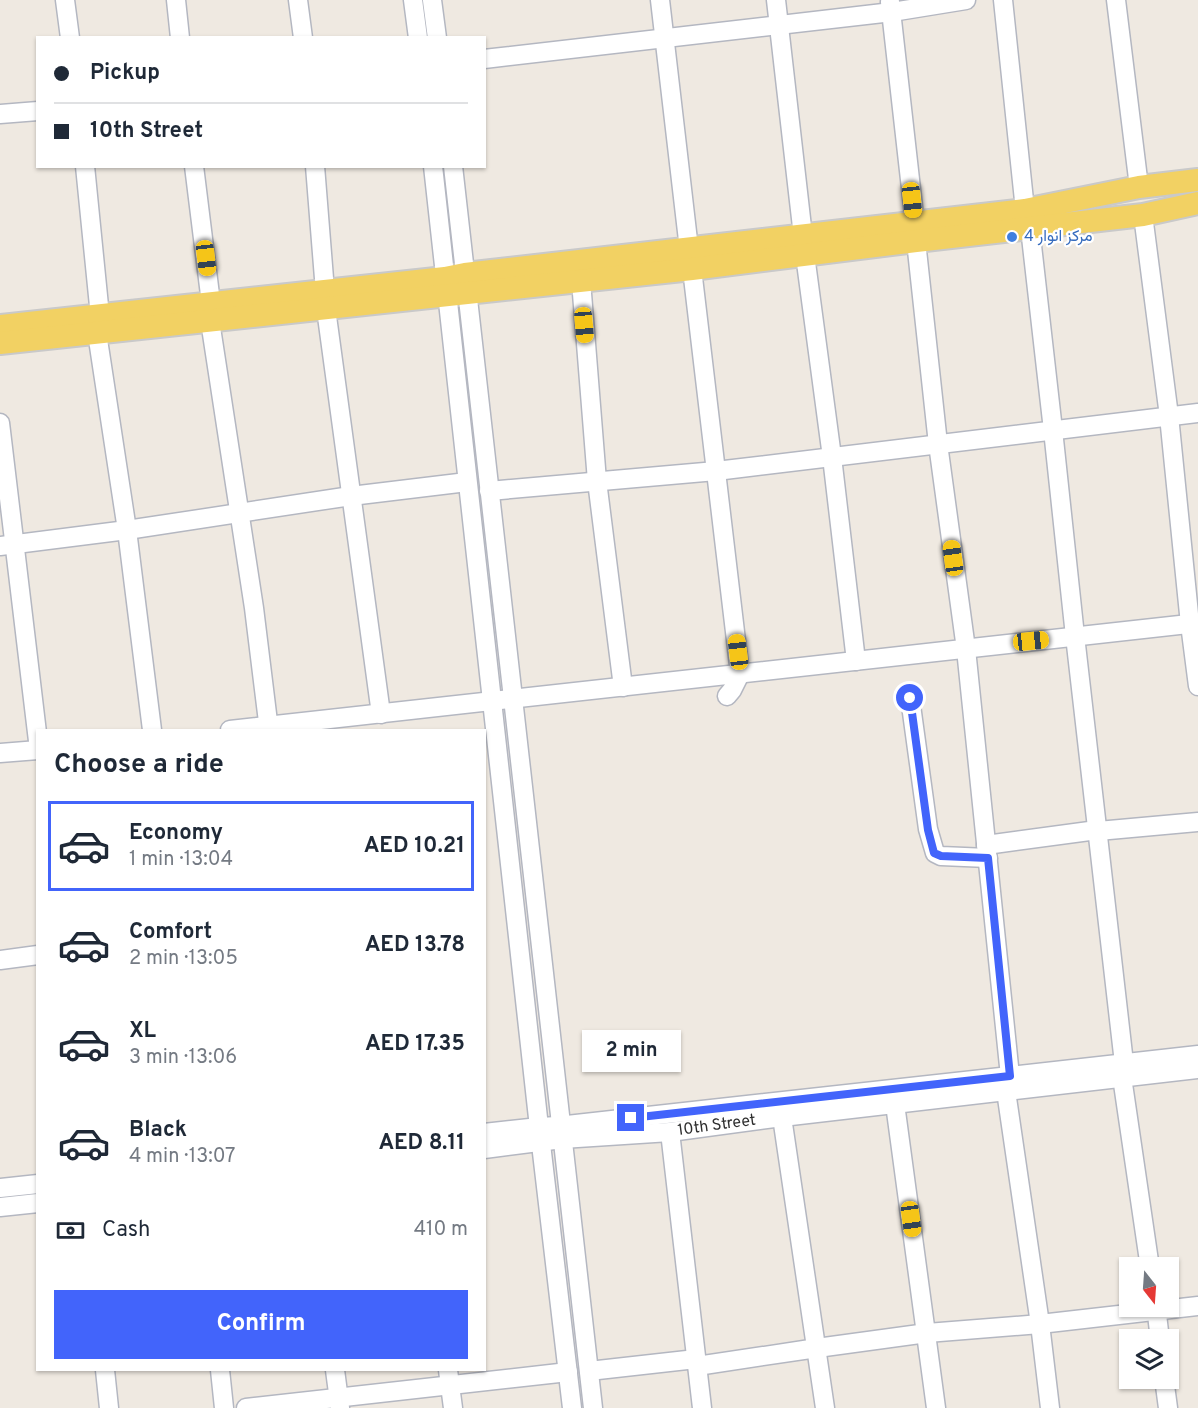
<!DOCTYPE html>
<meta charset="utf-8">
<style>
:root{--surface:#fff;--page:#f6f6f7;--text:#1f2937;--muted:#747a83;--line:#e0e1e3;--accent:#4264fb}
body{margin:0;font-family:Overpass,Vazirmatn,sans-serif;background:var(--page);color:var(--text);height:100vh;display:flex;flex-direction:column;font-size:22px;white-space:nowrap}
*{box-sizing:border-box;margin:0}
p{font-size:20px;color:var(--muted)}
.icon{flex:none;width:33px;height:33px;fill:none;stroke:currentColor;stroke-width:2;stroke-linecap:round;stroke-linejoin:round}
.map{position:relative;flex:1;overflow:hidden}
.details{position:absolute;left:36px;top:729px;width:450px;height:642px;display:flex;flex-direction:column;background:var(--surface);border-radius:0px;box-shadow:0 2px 4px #0004}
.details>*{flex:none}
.banner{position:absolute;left:36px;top:36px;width:450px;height:132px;border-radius:0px;box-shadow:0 2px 4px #0004;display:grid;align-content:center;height:132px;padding:0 18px;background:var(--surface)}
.needle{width:39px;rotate:163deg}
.buttons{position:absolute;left:1119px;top:1257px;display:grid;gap:12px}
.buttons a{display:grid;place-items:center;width:60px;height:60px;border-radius:0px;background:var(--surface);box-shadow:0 2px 4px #0004;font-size:30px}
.end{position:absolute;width:27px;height:27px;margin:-14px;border:8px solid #4264fb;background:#fff;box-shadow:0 0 0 3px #fff}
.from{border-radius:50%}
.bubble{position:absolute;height:42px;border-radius:0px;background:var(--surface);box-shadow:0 2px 4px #0004;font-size:20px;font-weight:700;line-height:42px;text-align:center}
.car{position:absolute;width:18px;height:36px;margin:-18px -9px;border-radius:8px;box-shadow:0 0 4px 2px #0007;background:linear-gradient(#f5c518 24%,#345 0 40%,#f5c518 0 76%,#345 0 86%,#f5c518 0)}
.banner b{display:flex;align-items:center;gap:21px;height:57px;font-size:22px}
.banner b+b{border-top:2px solid var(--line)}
.banner i{width:15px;height:15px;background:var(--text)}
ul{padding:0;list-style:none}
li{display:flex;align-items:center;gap:18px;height:90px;margin:0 12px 9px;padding:0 6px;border:3px solid transparent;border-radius:0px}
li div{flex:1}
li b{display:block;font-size:22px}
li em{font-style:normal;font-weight:700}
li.active{border-color:var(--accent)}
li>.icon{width:54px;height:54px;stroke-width:1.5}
h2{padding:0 18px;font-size:27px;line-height:72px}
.pay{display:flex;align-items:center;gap:15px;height:66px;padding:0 18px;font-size:22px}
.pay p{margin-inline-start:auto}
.primary-button{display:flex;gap:12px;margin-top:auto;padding:12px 18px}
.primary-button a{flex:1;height:69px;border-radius:0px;background:var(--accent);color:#fff;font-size:24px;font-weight:700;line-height:69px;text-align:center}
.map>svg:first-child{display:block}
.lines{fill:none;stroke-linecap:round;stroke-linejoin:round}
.minor-casing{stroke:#b4b7c1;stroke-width:21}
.major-casing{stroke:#c9c9c9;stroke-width:26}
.minor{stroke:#fff;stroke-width:18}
.major{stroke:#f2d163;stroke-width:22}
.route{stroke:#4264fb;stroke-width:8}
.shop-dot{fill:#3f7fe0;stroke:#fff;stroke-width:2}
.labels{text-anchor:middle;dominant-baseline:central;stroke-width:4.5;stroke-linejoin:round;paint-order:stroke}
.shop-label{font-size:16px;fill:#366cbe;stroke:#fff;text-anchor:start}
.street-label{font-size:16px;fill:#2e2e2e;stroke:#fff}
</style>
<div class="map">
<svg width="1198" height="1408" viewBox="0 0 1198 1408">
<rect width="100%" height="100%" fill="#efe9e1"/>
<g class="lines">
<defs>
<g id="minor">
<polyline points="65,0 70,38"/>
<polyline points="176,0 180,38"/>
<polyline points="298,0 303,38"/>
<polyline points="413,0 418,38"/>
<polyline points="432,0 437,38"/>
<polyline points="660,0 689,249"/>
<polyline points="776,0 803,236"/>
<polyline points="1003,0 1025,210"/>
<polyline points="1116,0 1139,187"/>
<polyline points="890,2 915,224"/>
<polyline points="484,59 892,12 966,0"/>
<polyline points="0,114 38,111"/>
<polyline points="85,166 100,316"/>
<polyline points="194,166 211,303"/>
<polyline points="315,166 325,291"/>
<polyline points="433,166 539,1127 572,1408"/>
<polyline points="453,166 593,1408"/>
<polyline points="1143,215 1169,416 1190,624 1198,686"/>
<polyline points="1030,228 1053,430 1075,636 1124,1063"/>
<polyline points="916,241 938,444 966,649 1010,1076"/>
<polyline points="805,255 832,457 856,661"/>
<polyline points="692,269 740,674 732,690 727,696"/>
<polyline points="581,281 597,481 623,687"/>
<polyline points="326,309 381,714"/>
<polyline points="210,321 254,608 269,730"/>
<polyline points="97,333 127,530 152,730"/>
<polyline points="0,423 38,741"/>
<polyline points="489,491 716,471 1198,413"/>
<polyline points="0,546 127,530 351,496 467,482"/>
<polyline points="910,698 928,829 935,853 941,856 988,858"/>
<polyline points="230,730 1198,623"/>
<polyline points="0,753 38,750"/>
<polyline points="1098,831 1198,822"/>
<polyline points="986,845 1097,830"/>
<polyline points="0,960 38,955"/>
<polyline points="1122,1077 1150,1268"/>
<polyline points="1006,1091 1040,1324 1050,1408"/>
<polyline points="895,1104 936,1408"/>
<polyline points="782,1117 825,1408"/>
<polyline points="670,1132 702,1408"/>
<polyline points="484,1133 539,1127 558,1126 1198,1055"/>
<path id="s1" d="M484,1149L562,1139L670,1132L782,1117L1198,1069"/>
<polyline points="0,1188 38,1184"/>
<polyline points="0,1207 38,1203"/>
<polyline points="1156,1306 1160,1340"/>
<polyline points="697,1366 817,1348 927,1333 1040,1324 1198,1306"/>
<polyline points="105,1370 109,1408"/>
<polyline points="220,1370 224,1408"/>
<polyline points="335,1370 340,1408"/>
<polyline points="448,1370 453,1408"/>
<polyline points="589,1371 696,1359"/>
<polyline points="1164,1378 1168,1408"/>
<polyline points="246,1408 568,1372"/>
</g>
<g id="major">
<polyline points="0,326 445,278 465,274 1025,210 1139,187 1198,180"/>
<polyline points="0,343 692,269 916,241 1143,215 1198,203"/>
</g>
</defs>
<use href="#minor" class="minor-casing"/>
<use href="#major" class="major-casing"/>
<use href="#minor" class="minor"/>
<use href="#major" class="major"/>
</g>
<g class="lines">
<polyline class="route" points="631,1118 1010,1076 988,858 941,856 934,853 928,830 910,698"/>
</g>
<circle class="shop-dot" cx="1012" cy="237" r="6"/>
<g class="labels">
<g class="shop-label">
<text x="1024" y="237">مركز انوار 4</text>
</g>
<g class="street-label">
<text stroke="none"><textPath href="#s1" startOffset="234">10th Street</textPath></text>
</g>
</g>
</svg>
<div class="buttons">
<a><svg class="needle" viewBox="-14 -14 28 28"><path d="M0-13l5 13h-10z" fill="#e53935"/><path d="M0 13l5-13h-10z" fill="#747a83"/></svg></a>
<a><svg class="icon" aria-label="layers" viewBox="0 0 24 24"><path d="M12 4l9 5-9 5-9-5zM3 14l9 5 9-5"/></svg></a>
</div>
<i class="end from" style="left:910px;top:698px"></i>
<i class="end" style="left:631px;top:1118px"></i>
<div class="bubble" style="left:582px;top:1030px;width:99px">2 min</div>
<i class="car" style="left:912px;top:200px;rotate:174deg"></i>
<i class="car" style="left:206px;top:258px;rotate:173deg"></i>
<i class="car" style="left:584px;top:325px;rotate:175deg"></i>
<i class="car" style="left:953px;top:558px;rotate:352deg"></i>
<i class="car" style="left:1031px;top:641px;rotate:84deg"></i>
<i class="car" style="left:738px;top:652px;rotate:353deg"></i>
<i class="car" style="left:911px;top:1219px;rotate:172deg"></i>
<div class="banner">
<b><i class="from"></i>Pickup</b>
<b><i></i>10th Street</b>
</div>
<section class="details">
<h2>Choose a ride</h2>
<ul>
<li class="active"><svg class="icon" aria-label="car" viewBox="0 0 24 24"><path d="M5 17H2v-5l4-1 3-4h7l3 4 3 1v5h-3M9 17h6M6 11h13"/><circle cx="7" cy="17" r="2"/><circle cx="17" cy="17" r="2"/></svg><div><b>Economy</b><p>1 min · 13:04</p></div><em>AED 10.21</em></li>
<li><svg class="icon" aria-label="car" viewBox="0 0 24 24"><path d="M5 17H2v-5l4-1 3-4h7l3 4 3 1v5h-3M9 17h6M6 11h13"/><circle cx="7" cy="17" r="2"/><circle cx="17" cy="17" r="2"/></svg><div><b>Comfort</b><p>2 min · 13:05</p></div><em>AED 13.78</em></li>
<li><svg class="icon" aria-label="car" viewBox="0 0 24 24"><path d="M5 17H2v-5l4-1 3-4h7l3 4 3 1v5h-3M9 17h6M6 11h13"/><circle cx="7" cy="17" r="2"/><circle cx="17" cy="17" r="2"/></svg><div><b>XL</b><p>3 min · 13:06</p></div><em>AED 17.35</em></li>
<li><svg class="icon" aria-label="car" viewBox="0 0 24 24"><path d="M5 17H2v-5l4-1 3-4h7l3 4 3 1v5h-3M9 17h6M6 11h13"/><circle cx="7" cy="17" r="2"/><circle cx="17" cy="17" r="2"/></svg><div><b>Black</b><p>4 min · 13:07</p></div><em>AED 8.11</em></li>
</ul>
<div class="pay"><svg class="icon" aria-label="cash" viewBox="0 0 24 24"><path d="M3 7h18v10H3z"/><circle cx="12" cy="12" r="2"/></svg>Cash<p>410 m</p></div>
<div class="primary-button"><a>Confirm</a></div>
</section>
</div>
